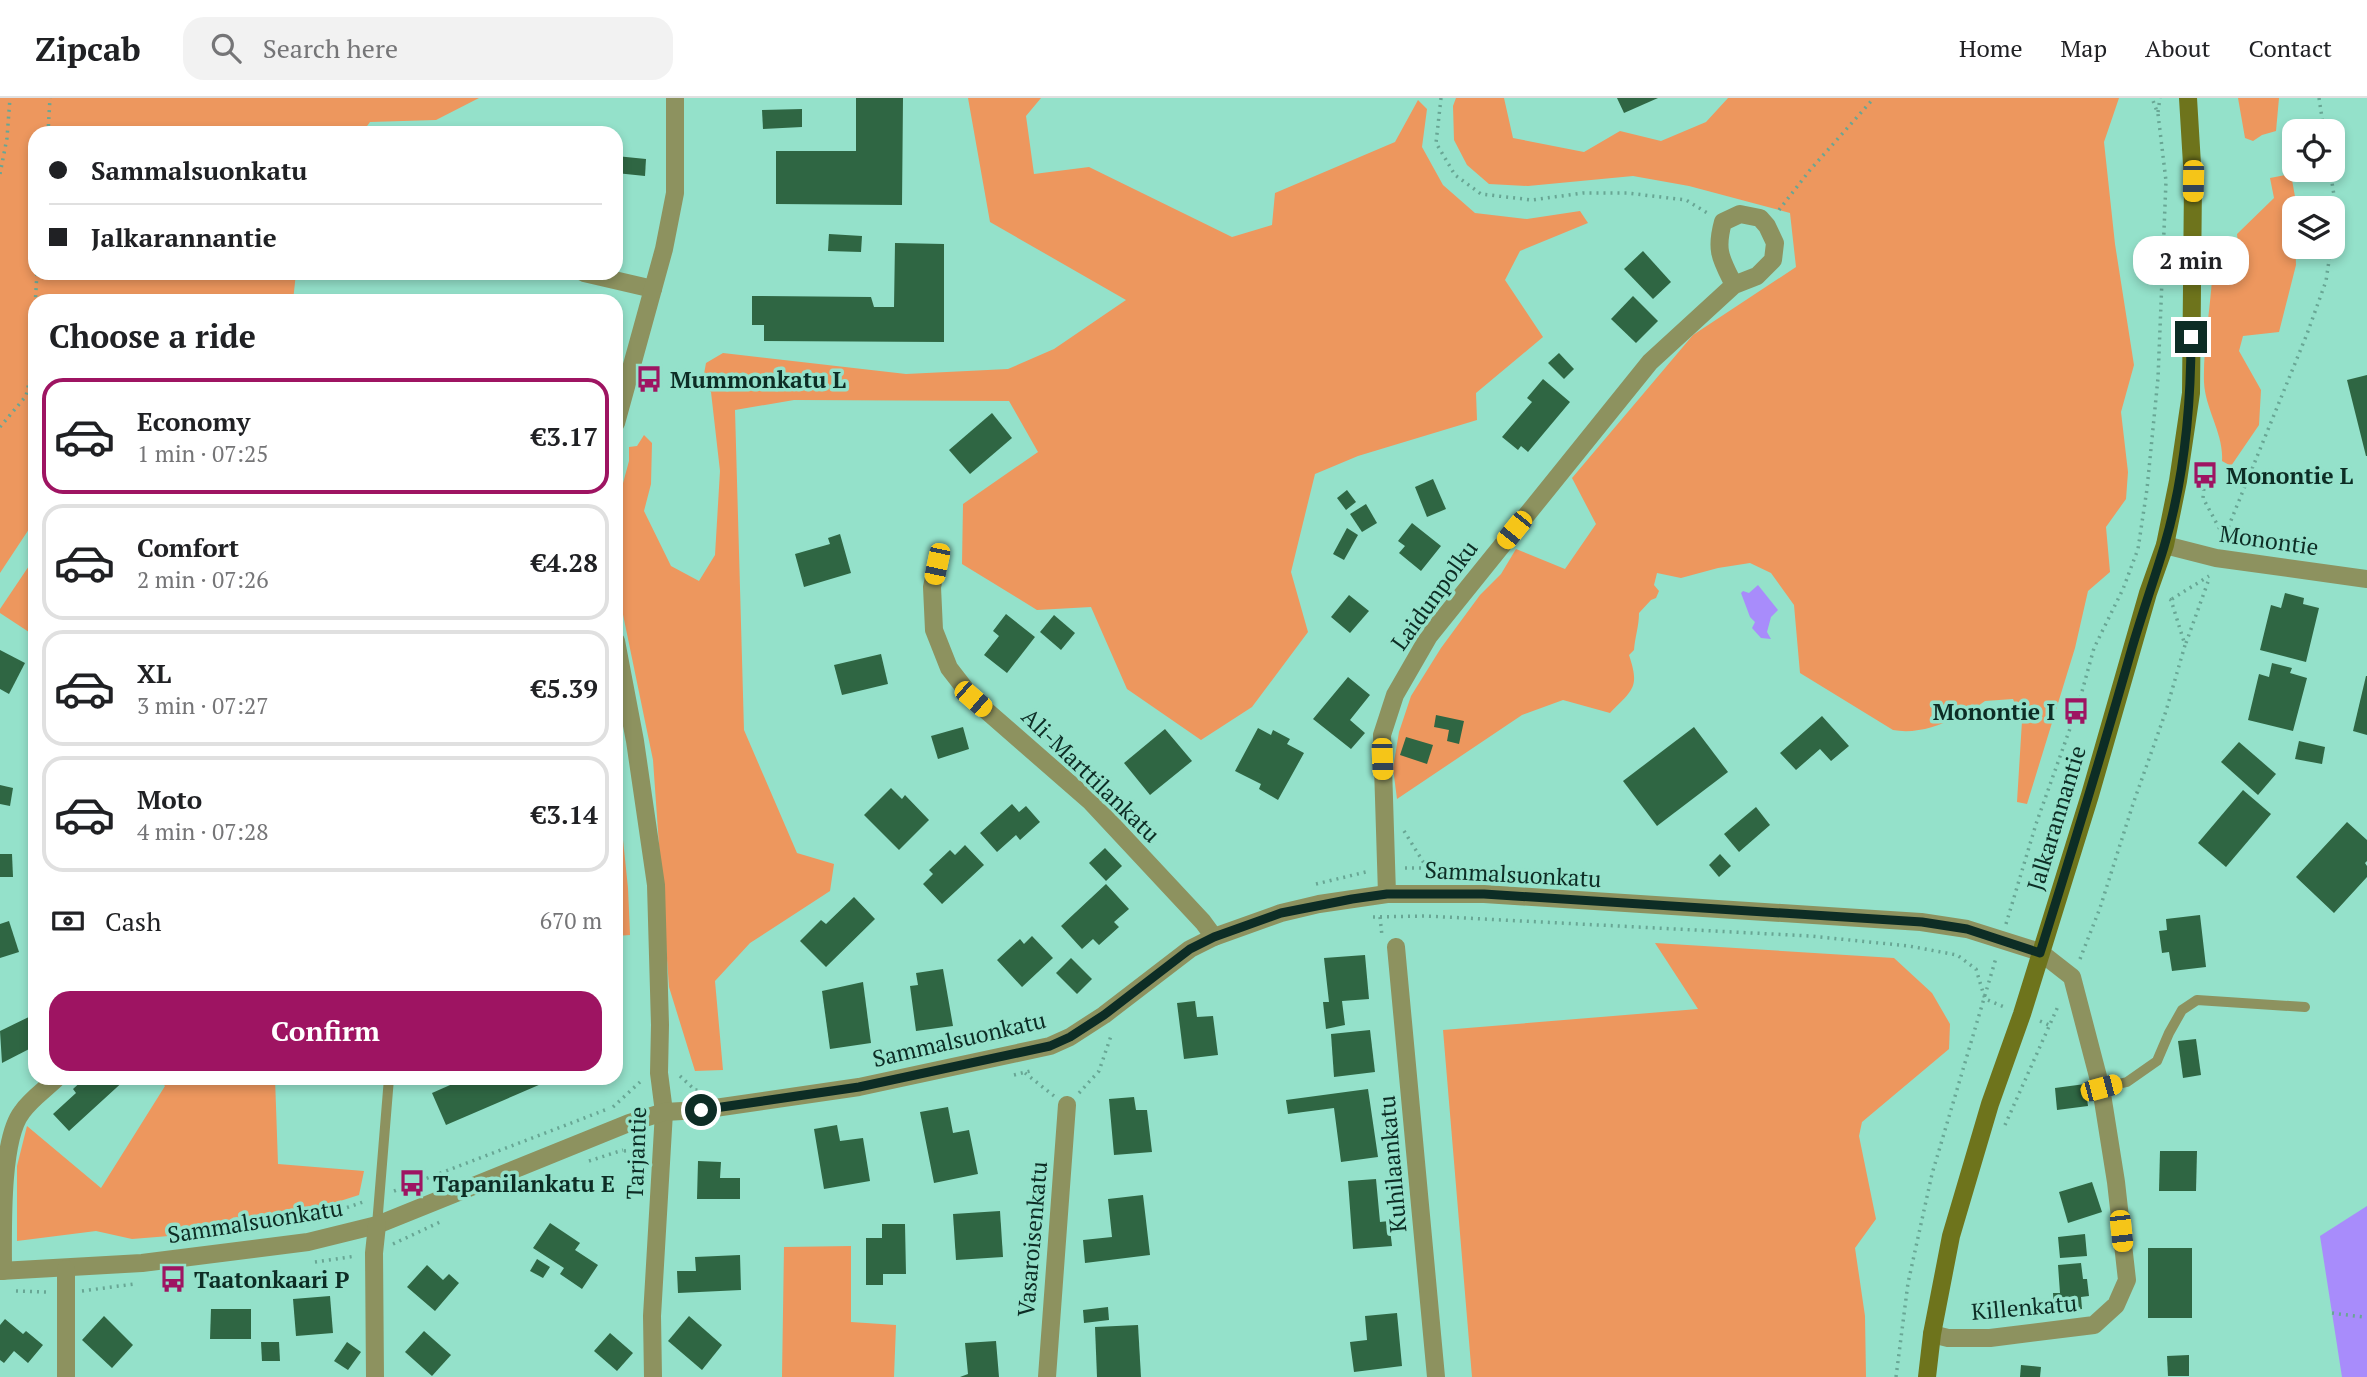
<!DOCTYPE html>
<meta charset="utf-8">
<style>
:root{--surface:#fff;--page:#f2f2f2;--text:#202124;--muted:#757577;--line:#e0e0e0;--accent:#9e1462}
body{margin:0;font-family:"PT Serif",serif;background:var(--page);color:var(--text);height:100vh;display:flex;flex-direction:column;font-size:26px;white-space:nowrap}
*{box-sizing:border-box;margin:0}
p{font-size:23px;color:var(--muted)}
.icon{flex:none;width:38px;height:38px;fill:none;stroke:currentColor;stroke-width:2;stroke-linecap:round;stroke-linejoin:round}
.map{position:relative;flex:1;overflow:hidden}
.sheet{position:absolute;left:28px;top:196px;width:595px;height:791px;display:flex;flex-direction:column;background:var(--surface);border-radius:21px;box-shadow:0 4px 10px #0003}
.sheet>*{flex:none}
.banner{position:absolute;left:28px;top:28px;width:595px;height:154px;border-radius:21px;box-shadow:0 4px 10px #0003;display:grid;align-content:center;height:154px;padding:0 21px;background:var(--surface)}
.fabs{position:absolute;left:2282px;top:21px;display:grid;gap:14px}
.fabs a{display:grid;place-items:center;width:63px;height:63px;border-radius:14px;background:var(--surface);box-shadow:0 4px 10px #0003;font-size:35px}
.end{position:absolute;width:32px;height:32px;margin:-16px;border:9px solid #0d2d25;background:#fff;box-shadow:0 0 0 4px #fff}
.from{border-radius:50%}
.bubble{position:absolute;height:49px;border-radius:21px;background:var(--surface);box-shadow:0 4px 10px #0003;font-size:23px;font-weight:700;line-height:49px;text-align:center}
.car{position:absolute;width:21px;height:42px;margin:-21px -10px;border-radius:9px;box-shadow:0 0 5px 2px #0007;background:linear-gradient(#f5c518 24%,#345 0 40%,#f5c518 0 76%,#345 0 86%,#f5c518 0)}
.banner b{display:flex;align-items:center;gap:24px;height:66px;font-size:26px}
.banner b+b{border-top:2px solid var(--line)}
.banner i{width:18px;height:18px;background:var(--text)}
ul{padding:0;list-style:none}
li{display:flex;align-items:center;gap:21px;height:116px;margin:0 14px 10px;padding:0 7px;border:4px solid var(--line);border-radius:21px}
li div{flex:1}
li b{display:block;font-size:26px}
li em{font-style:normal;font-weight:700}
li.selected{border-color:var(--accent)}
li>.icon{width:63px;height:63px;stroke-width:1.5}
h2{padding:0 21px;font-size:32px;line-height:84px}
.pay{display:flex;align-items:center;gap:18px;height:77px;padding:0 21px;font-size:26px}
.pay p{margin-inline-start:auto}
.primary-button{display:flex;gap:14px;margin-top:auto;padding:14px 21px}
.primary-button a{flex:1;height:80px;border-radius:21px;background:var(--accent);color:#fff;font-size:28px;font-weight:700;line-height:80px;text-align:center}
header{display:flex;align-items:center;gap:42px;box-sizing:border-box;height:98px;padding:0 35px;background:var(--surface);border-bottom:2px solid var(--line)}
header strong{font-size:33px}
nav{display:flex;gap:38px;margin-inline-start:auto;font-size:24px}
.search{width:490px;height:63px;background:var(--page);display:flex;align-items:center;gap:18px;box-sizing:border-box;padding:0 24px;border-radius:21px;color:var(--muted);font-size:26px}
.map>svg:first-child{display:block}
.green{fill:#ed975e}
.water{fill:#a88cfb}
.building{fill:#2f6643}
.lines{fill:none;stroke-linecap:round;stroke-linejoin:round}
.path{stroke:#68a694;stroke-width:3.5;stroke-dasharray:2 5;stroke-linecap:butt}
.lane{stroke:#8d925f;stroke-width:10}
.street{stroke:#8d925f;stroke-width:18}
.secondary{stroke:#6e741c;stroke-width:18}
.route{stroke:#0d2d25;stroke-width:9}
.labels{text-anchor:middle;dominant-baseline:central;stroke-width:7;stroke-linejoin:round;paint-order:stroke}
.poi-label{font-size:23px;font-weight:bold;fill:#0d2d25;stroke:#94e1ca;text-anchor:start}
.street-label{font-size:23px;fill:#0d2d25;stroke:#94e1ca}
</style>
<header>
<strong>Zipcab</strong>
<div class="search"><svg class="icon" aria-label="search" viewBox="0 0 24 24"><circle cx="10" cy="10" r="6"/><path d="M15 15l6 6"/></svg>Search here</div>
<nav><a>Home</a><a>Map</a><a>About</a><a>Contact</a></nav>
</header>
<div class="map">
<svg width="2367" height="1279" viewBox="0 0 2367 1279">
<rect width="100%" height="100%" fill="#94e1ca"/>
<g class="green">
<polygon points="0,0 479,0 436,22 370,24 362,35 35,35 35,175 296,175 293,203 35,203 35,422 0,475"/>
<polygon points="968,0 1041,0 1026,18 1034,76 1089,69 1232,139 1272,127 1275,95 1395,44 1418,2 1427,11 1422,49 1443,87 1475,115 1527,121 1580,113 1588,125 1520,153 1505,182 1543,239 1476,295 1477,322 1358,358 1315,376 1291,474 1308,534 1252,609 1201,642 1127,591 1091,509 1037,512 962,466 963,406 1038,354 1009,303 794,302 735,312 744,632 797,755 834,766 830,793 750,845 715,883 723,972 695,973 669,889 653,662 620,502 616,411 629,363 629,349 637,348 644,337 652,345 651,386 644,413 671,468 699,483 715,457 720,373 711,294 702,287 706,265 723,255 906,276 1008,271 1054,251 1126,202 990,124"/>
<path d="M1456,0H1504L1513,40L1584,54L1620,33L1661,43L1706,24L1728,0H2119L2104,44L2115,146L2134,267L2121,314L2128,374L2126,401L2106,429L2110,474L2088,493L2075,550L2027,706L2017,704L2022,623L2013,601L1985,603L1975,610L1973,618L1963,625L1955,620C1937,629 1914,636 1893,632L1800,575L1794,507L1771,475L1750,465L1718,470L1681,480L1657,475L1654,487L1659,493L1656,500L1651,502L1639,515C1639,528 1635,539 1634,552L1629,557C1640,590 1633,591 1610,615L1563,602L1522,617L1397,701L1393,670L1399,634L1411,598L1441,550L1480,497L1501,476L1516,451L1565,471L1596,426L1572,380L1693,237L1796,169L1790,115L1689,88L1633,78L1528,88L1489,86L1467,67L1454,42L1453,8Z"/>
<polygon points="2238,0 2279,0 2276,33 2262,37 2253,43 2245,40"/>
<path d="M2291,76L2297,110H2294L2296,167L2279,234L2243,238L2239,253L2261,292L2259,327L2231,368L2222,363C2224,336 2205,311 2204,284C2203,253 2210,212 2212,181L2240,166L2237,136L2274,100L2270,80Z"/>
<polygon points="35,459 35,538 0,515 0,511"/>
<polygon points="616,675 628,790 630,837 616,838"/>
<polygon points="1655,845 1894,860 1932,895 1950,926 1949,951 1862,1024 1859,1038 1876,1121 1855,1150 1865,1218 1866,1279 1472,1279 1443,932 1698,911"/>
<polygon points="157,980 275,980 278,1066 364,1073 359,1097 296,1117 219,1134 132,1141 96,1133 17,1143 17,1068 27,1028 101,1090 165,988"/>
<polygon points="851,1148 851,1224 896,1227 894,1279 782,1279 784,1149"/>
</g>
<g class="water">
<polygon points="1758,487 1778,512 1771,519 1767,534 1771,541 1761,540 1752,530 1755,524 1750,519 1741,495 1743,493 1749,495"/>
<polygon points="2367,1108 2367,1279 2342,1279 2320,1138"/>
</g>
<g class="building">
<polygon points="856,0 903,0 902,107 776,106 776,53 856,53"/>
<polygon points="1617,0 1658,0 1624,15"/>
<polygon points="802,11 802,29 763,31 762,12"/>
<polygon points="616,58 646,61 645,78 616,75"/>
<polygon points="829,136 862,138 861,154 828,153"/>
<polygon points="895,145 944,146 944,244 764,243 764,227 752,227 752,198 871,199 874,209 894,209"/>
<polygon points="1643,153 1671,184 1653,201 1624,171"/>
<polygon points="1633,198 1658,223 1636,245 1611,221"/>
<polygon points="1559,255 1574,271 1564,281 1548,265"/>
<polygon points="2367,277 2367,358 2366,358 2347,282"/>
<polygon points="1543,281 1570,304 1528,354 1521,348 1518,352 1502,339 1532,304 1527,300"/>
<polygon points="992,315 1012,340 970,376 949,352"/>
<polygon points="1433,381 1446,411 1427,419 1415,389"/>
<polygon points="1347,392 1356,404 1346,412 1337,400"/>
<polygon points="1366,406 1377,425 1362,434 1350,416"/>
<polygon points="1412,425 1441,448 1421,473 1399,455 1405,448 1398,443"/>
<polygon points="1347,430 1358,437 1344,462 1333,456"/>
<polygon points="840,436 851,475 804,489 795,456 830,446 828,440"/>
<polygon points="2285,495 2304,500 2303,506 2319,510 2306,564 2260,552 2271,507 2281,510"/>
<polygon points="1349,497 1369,513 1350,535 1331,519"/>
<polygon points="1006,516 1035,539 1007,575 984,557 999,538 993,533"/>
<polygon points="1054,517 1075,535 1061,552 1040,534"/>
<polygon points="0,552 25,565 9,596 0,591"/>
<polygon points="881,556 888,586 842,597 834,567"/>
<polygon points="2272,565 2292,570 2290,575 2307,580 2293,633 2248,622 2259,576 2269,579"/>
<polygon points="2366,578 2367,578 2367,637 2353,633"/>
<polygon points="1348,579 1370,597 1350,622 1365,635 1351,651 1313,621"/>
<polygon points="1436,617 1464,623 1459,646 1447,643 1449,632 1434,629"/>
<polygon points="1822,618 1849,648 1831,663 1820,651 1796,672 1780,655"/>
<polygon points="963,629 969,651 938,661 931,638"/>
<polygon points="1694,629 1728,674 1657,728 1623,683"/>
<polygon points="1258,630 1271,637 1273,632 1290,641 1287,646 1304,655 1278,702 1259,691 1261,686 1235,673"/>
<polygon points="1165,631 1192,663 1150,697 1124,665"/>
<polygon points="1406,639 1433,647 1427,666 1400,657"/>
<polygon points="2299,643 2325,649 2322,666 2295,661"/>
<polygon points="2239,644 2276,676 2258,697 2221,664"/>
<polygon points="0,687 13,690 10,708 0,706"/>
<polygon points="891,690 902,701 905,697 929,722 899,752 864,717"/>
<polygon points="2243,692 2271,716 2226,769 2198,745"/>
<polygon points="1012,706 1019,714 1026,708 1040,724 1020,742 1016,737 997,754 980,735"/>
<polygon points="1756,709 1770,727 1739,754 1724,736"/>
<polygon points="2347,724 2367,742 2367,763 2365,765 2367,768 2367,779 2334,815 2296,779"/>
<polygon points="965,747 984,767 942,806 923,786 933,776 929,772 950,752 955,757"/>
<polygon points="1105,750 1122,768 1106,783 1089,765"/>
<polygon points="0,756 12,756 13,779 0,779"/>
<polygon points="1720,756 1731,768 1719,779 1709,767"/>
<polygon points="1106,786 1129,811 1114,824 1119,829 1099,847 1093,841 1082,851 1061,828"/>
<polygon points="854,799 875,821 826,869 800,843 821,822 826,826"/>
<polygon points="2200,817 2206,869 2172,873 2169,854 2162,855 2159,833 2167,832 2166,821"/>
<polygon points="9,823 19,854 0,860 0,826"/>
<polygon points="1032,838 1053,860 1022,889 997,862 1020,841 1024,846"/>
<polygon points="1365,857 1369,901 1342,903 1345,927 1326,931 1323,904 1329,904 1324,860"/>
<polygon points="1071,860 1092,881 1077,896 1056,875"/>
<polygon points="943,871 953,928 916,933 910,888 918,887 916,875"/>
<polygon points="863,884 871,945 830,951 822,893"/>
<polygon points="1195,903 1197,919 1213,918 1218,957 1184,961 1177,905"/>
<polygon points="35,916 35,948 2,965 0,933"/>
<polygon points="1370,932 1375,974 1334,979 1331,936"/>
<polygon points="2196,941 2201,977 2183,980 2178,943"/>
<polygon points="85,980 127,980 69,1033 53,1016 76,995 73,991"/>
<polygon points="466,980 555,980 446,1027 432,995"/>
<polygon points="2085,986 2088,1008 2057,1012 2055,990"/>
<polygon points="1368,991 1378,1059 1341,1064 1334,1010 1288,1016 1286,1002"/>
<polygon points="1134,999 1136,1012 1147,1012 1152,1054 1114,1057 1109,1001"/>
<polygon points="948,1009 953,1035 969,1032 978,1076 934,1085 920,1014"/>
<polygon points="837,1027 840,1043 863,1040 870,1083 824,1091 814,1031"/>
<polygon points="2160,1053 2197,1053 2196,1093 2159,1093"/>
<polygon points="698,1063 721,1064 720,1080 740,1080 740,1101 697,1101"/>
<polygon points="1376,1081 1380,1124 1389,1123 1392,1148 1353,1151 1348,1083"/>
<polygon points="2092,1084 2102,1114 2068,1125 2059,1094"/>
<polygon points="1143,1097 1150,1157 1085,1165 1083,1142 1112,1139 1108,1101"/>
<polygon points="1000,1113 1003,1159 956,1162 953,1116"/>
<polygon points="550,1125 580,1145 575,1152 598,1167 582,1191 560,1176 564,1170 533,1150"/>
<polygon points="882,1126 905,1126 906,1176 883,1176 883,1187 866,1187 866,1140 882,1140"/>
<polygon points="2085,1136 2087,1158 2060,1160 2058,1139"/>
<rect x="2148" y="1150" width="44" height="70"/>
<polygon points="740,1157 741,1192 678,1195 677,1173 696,1173 695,1159"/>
<polygon points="537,1161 550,1169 543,1180 530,1173"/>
<polygon points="2081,1165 2083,1181 2087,1181 2089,1198 2081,1199 2082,1211 2054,1214 2053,1195 2060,1195 2058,1167"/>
<polygon points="427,1167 443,1182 449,1176 459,1185 435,1213 407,1189"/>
<polygon points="330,1198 333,1235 296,1238 293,1201"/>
<polygon points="1108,1209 1109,1222 1084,1225 1083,1212"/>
<polygon points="211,1211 251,1211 251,1241 210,1241"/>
<polygon points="1397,1215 1402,1268 1354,1274 1350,1244 1367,1242 1365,1218"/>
<polygon points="104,1218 133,1247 112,1270 82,1242"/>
<polygon points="689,1218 722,1247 702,1272 668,1243"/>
<polygon points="5,1221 23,1236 26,1233 43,1247 28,1265 14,1253 4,1265 0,1262 0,1227"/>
<polygon points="1138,1227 1141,1279 1097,1279 1095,1229"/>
<polygon points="424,1233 451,1257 432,1278 405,1254"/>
<polygon points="610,1235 633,1255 617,1273 594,1253"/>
<polygon points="996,1243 999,1279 960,1279 968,1276 965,1245"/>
<polygon points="261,1244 279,1244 280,1263 262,1263"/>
<polygon points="347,1244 361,1254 348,1272 334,1263"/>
<polygon points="2189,1257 2189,1278 2168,1278 2167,1258"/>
<polygon points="2021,1267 2041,1269 2040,1279 2020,1279"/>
</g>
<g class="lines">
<g class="path">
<polyline points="1441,0 1436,45 1455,77 1481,96 1532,102 1583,95 1627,95 1686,102 1709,116"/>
<polyline points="2319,0 2324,33"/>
<polyline points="2158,14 2160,0"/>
<polyline points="48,35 50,0"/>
<polyline points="2330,72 2336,110 2333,134"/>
<polyline points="0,76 7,40 10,0"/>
<polyline points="1779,112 1810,72 1874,0"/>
<polyline points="0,329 26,298 31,276 37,175"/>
<polyline points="2205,377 2203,400 2224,439"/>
<polyline points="2223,442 2307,236 2326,183 2331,149"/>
<polyline points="2172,501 2209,478"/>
<polyline points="2186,545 2209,481"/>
<polyline points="1404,733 1427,770"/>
<polyline points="1405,770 1427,770 1427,779"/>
<polyline points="1316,786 1370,773"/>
<polyline points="1373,819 1426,818 1810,838 1909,848 1957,857 1976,871 1985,901 2007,910"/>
<polyline points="1380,819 1382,838"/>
<polyline points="2006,826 2036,726 2078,608 2094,550 2123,491 2138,451 2147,391 2158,280 2166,83 2158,16 2152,0"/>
<polyline points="2080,861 2100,810 2133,706 2166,613 2185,547 2171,502 2166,500"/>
<polyline points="2040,923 2049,927"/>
<polyline points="1025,975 1054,998"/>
<polyline points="1014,977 1030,973"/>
<polyline points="680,978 695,992 698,992"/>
<polyline points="1079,995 1099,973 1112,935"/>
<polyline points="613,1009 640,984"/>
<polyline points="2005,1027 2059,906"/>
<polyline points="624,1053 643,1051"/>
<polyline points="589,1063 623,1052"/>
<polyline points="394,1093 605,1012"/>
<polyline points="314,1121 363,1104"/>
<polyline points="393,1146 440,1124"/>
<polyline points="315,1164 356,1158"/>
<polyline points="16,1193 47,1194"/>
<polyline points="82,1193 134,1186"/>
<polyline points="2332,1215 2363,1219"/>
<polyline points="1896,1279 1908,1185 1932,1076 1996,860"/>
</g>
<g class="lane">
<polyline points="2101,990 2127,984 2157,963 2169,935 2182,912 2197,902 2305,909"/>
<polyline points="377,1127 389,980"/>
</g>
<g class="street">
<polyline points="584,175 653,191"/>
<polyline points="616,325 664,151 675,95 675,0"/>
<polyline points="2165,447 2216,460 2367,481"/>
<polyline points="937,466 932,489 934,532 949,570 973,601 1091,704 1203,824 1214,839"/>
<polyline points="616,543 635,643 656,787 660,927 659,975 664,1014 652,1218 653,1279"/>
<path d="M1387,796L1382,637L1395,597L1429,538L1650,264L1734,187L1757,178L1773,162L1775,145L1767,128L1760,120L1740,116L1723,124C1715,153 1721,161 1734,187"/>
<polyline points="1396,849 1436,1279"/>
<polyline points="0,1173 142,1165 308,1144 377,1127 629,1025 664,1014 701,1012 859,989 1050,948 1070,939 1104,917 1190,851 1214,839 1281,815 1319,806 1387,796 1484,796 1921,824 1967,831 2040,854 2072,879 2101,990 2116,1084 2127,1182 2116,1207 2094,1227 1990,1240 1948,1240 1932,1236"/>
<path d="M3,1173C3,1134 0,1042 22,1014C31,1001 46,991 57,980"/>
<polyline points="66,1279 66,1171"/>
<polyline points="375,1279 374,1155 377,1127"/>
<polyline points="1047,1279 1067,1007"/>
</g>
<polyline class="secondary" points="1927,1279 1932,1236 1951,1138 1990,1006 2022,916 2090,697 2148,495 2165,447 2178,383 2191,295 2193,83 2188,0"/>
</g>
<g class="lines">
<path class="route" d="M701,1012L859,989L1050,948L1070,939L1104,917L1190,851L1214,839L1281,815L1352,801L1387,796H1484L1922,824L1967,831L2040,855C2072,753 2103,652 2132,550C2142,516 2154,482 2164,449C2184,382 2191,308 2191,239"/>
</g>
<defs>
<symbol id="bus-bare" viewBox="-9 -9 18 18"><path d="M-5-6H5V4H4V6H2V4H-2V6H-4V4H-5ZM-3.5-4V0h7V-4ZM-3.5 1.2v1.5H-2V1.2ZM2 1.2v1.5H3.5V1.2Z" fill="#9e1462" stroke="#94e1ca" stroke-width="2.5" paint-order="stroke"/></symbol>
</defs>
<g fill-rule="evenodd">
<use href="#bus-bare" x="630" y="262" width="38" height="38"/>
<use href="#bus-bare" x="2186" y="358" width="38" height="38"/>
<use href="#bus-bare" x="2057" y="594" width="38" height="38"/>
<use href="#bus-bare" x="393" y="1066" width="38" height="38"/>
<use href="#bus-bare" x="154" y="1162" width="38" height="38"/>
</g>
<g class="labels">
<g class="poi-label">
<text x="670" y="281">Mummonkatu L</text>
<text x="2226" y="377">Monontie L</text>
<text x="2055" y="613" text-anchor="end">Monontie I</text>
<text x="433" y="1085">Tapanilankatu E</text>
<text x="194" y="1181">Taatonkaari P</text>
</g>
<g class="street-label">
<text transform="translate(2269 442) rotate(8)">Monontie</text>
<text transform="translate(1434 497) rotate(-54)">Laidunpolku</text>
<text transform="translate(1091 677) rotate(44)">Ali-Marttilankatu</text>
<text transform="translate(2056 720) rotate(-73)">Jalkarannantie</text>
<text transform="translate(1513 776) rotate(3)">Sammalsuonkatu</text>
<text transform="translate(959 941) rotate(-13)">Sammalsuonkatu</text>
<text transform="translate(636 1055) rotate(-88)">Tarjantie</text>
<text transform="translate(1392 1066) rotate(-95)">Kuhilaankatu</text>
<text transform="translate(255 1123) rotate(-9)">Sammalsuonkatu</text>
<text transform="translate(1032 1141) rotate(-85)">Vasaroisenkatu</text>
<text transform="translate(2024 1209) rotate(-5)">Killenkatu</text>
</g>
</g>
</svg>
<div class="fabs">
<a><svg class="icon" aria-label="locate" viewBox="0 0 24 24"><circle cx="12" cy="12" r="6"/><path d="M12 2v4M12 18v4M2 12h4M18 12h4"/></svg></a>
<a><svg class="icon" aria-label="layers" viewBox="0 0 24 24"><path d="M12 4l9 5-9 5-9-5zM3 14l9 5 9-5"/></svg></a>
</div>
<i class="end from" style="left:701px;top:1012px"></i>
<i class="end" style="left:2191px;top:239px"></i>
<div class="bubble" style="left:2133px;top:138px;width:116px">2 min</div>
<i class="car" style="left:2193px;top:83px;rotate:181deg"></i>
<i class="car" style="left:1514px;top:432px;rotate:219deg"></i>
<i class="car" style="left:937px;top:466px;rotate:192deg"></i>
<i class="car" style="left:973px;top:601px;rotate:131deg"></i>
<i class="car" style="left:1382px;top:661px;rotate:178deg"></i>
<i class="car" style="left:2101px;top:990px;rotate:75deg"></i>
<i class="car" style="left:2121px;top:1133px;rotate:174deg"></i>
<div class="banner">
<b><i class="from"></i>Sammalsuonkatu</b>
<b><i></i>Jalkarannantie</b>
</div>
<section class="sheet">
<h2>Choose a ride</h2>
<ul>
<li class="selected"><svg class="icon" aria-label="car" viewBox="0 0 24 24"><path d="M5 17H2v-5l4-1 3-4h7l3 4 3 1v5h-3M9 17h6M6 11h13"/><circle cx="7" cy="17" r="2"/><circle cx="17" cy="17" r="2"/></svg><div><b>Economy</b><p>1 min · 07:25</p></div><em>€3.17</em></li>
<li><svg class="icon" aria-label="car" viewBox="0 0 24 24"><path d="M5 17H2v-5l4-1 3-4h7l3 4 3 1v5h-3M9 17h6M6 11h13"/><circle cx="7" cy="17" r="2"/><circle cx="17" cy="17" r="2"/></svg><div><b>Comfort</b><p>2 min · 07:26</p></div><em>€4.28</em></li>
<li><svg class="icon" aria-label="car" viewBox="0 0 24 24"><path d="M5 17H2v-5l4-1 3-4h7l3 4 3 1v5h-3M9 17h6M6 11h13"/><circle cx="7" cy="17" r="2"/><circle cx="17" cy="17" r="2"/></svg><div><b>XL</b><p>3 min · 07:27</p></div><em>€5.39</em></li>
<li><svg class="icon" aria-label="car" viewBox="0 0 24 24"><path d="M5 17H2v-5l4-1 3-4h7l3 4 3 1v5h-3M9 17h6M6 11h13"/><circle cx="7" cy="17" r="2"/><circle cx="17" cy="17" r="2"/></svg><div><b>Moto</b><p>4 min · 07:28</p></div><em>€3.14</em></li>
</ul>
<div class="pay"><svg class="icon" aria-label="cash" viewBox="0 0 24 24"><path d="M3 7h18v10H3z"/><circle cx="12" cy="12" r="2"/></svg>Cash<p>670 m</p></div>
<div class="primary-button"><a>Confirm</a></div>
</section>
</div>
